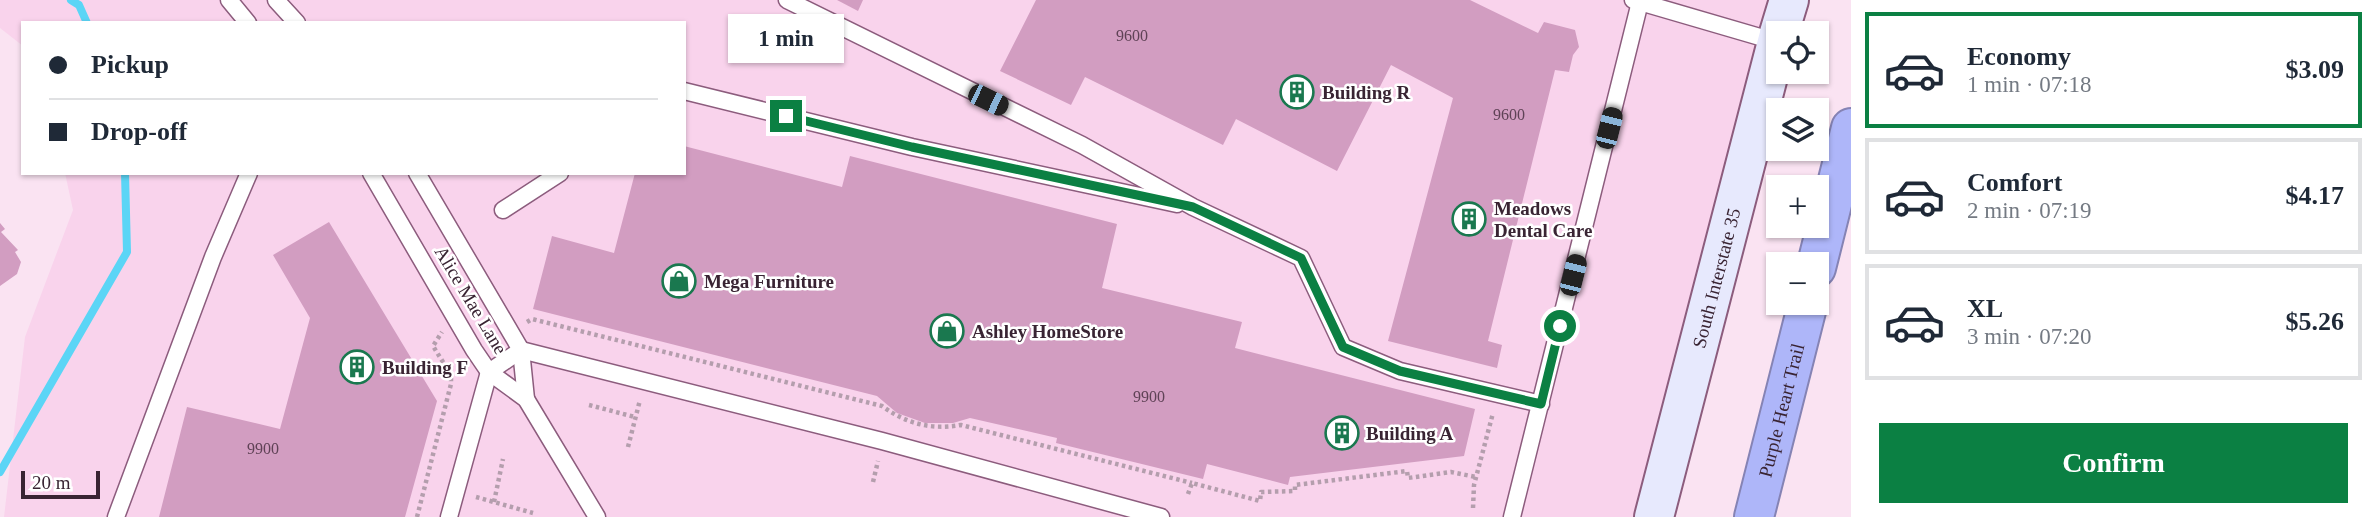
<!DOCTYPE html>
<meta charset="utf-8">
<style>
:root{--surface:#fff;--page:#f6f6f7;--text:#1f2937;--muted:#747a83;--line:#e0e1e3;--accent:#0b8043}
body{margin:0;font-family:Georgia,serif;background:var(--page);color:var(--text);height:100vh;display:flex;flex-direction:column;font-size:26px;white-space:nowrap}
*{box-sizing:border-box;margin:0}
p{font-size:23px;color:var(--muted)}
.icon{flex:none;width:38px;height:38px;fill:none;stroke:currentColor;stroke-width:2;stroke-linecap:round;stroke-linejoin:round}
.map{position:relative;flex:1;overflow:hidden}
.sheet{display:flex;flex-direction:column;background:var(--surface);width:525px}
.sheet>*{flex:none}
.banner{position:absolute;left:21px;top:21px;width:665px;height:154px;border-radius:0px;box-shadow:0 2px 5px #0004;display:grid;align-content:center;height:154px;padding:0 28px;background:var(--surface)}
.controls{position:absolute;left:1766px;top:21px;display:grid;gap:14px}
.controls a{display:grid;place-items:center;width:63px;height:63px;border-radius:0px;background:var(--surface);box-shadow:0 2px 5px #0004;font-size:35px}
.scale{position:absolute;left:21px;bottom:18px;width:79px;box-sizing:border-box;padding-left:7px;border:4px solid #392433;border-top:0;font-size:19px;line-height:24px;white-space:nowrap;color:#392433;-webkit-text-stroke:5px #fff;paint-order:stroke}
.end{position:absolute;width:32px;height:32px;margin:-16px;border:9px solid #0b8043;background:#fff;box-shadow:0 0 0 4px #fff}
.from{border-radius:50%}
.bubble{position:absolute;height:49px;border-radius:0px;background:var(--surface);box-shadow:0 2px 5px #0004;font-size:23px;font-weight:700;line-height:49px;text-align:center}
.car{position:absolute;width:21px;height:42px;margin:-21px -10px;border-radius:9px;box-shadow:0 0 5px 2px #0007;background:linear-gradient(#222 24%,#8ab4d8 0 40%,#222 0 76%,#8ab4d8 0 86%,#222 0)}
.banner b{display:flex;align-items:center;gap:24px;height:66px;font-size:26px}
.banner b+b{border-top:2px solid var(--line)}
.banner i{width:18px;height:18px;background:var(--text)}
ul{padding:12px 0 0;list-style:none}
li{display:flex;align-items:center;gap:21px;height:116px;margin:0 14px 10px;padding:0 14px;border:4px solid var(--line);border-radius:0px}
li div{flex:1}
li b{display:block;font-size:26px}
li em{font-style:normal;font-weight:700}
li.selected{border-color:var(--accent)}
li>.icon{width:63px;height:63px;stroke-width:1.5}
.action{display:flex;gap:14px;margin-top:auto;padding:14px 28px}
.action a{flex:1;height:80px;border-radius:0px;background:var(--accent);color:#fff;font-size:28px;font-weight:700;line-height:80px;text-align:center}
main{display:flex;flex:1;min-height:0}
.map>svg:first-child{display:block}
.built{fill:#f9d3ec}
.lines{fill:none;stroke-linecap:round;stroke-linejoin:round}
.stream{stroke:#5bd5f6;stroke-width:8}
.building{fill:#d29dc1}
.service-casing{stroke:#8c5c7d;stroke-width:19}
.secondary-casing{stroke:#8c5c7d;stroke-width:42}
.motorway-casing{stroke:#8583b4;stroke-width:42}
.path{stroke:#b49ead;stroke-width:4.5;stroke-dasharray:3.5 3.5;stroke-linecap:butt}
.service{stroke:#fff;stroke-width:16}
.secondary{stroke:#e7e9fd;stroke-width:38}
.motorway{stroke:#aeb6f9;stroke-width:38}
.route{stroke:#0b8043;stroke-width:9}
.labels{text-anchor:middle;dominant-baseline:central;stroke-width:5;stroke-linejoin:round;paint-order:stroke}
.number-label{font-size:16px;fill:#5f4256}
.poi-label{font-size:19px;font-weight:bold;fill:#392433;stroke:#fff;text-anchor:start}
.street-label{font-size:19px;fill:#392433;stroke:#fff}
</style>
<main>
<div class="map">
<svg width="1851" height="517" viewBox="0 0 1851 517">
<rect width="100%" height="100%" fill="#fae3f2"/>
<polygon class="built" points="0,0 1775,0 1635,517 4,517 25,337 73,210 65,173 684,173 684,23 23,23 23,46 0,28"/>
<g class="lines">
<g class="stream">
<polyline points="71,0 79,5 87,23"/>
<polyline points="0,472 127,252 125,173"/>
</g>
</g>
<g class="building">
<polygon points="837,0 863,0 858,11"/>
<polygon points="1036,0 1470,0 1538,33 1544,22 1575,30 1579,47 1573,55 1569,72 1555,70 1488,341 1502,345 1497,368 1388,341 1453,98 1391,65 1337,171 1236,119 1223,145 1085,77 1071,105 1000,71"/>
<polygon points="684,146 842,187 850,156 1117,224 1102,288 1242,322 1235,348 1475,409 1464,456 1290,477 1288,485 1207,464 1203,479 1056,443 1057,438 970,418 953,423 925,423 897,413 877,396 533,309 552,236 614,253 635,173 684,173"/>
<polygon points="329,222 437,401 405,517 159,517 187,407 280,429 310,318 273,255"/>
<polygon points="0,223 5,229 1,232 18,250 15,252 21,262 17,274 0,286"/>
</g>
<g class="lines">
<defs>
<g id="service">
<polyline points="229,0 248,23"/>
<polyline points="276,0 297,23"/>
<polyline points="787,0 1082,145 1193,207 1301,258 1343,347 1400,371 1541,404"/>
<polyline points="1633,0 1777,42"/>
<polyline points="684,91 912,147 1177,204"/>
<polyline points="371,173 474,350 489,372 526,399 597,517"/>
<polyline points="417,173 521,350 526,399"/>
<polyline points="503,210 560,173"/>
<polyline points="116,517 213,257 249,173"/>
<polyline points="449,517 489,372 521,350 882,441 1161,517"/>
<polyline points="1512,517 1640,2"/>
</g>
<g id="secondary">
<polyline points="1779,33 1789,0"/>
<path id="s1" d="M1654,517L1778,38"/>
</g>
<g id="motorway">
<polyline points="1816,268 1851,128"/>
<path id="s2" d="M1754,517L1808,303"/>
</g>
</defs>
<use href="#service" class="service-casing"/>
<use href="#secondary" class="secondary-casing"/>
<use href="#motorway" class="motorway-casing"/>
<g class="path">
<path d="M527,322L532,319L882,406C907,424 931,430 961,425L1192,483"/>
<polyline points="589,405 635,417"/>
<polyline points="628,447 640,400"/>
<polyline points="873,482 878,461"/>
<polyline points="1188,494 1192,483 1260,501 1261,492 1295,491 1295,485 1407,471 1408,478 1451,472 1476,477"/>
<polyline points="476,497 533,513"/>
<polyline points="494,502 503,459"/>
<polyline points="1473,508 1474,485 1493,413"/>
<polyline points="417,517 451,384 451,375 433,346 442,332"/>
</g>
<use href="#service" class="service"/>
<use href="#secondary" class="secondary"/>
<use href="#motorway" class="motorway"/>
</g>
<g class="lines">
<polyline class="route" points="786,116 912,147 1193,207 1301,258 1343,347 1400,371 1541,404 1560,326"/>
</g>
<defs>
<symbol id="building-ring" viewBox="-11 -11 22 22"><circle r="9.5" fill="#fff" stroke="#1a784f" stroke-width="1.5"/><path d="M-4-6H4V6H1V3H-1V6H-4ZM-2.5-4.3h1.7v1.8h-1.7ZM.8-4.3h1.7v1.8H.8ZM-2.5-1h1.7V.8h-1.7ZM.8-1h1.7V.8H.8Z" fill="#1a784f"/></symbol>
<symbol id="shop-ring" viewBox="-11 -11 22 22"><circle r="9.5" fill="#fff" stroke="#1a784f" stroke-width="1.5"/><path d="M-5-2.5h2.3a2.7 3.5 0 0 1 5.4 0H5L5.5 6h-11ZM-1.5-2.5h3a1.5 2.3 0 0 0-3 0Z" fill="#1a784f"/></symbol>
</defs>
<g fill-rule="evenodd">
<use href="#building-ring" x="1278" y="73" width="38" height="38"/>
<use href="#building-ring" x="1450" y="200" width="38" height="38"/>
<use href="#shop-ring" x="660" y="262" width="38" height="38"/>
<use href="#shop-ring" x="928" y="312" width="38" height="38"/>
<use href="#building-ring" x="338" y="348" width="38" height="38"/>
<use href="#building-ring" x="1323" y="414" width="38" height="38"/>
</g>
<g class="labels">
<g class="number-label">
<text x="1132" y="35">9600</text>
<text x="1509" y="114">9600</text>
<text x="1149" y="396">9900</text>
<text x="263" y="448">9900</text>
</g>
<g class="poi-label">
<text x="1322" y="92">Building R</text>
<text x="1494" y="208">Meadows<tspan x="1494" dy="22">Dental Care</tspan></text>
<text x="704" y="281">Mega Furniture</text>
<text x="972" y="331">Ashley HomeStore</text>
<text x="382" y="367">Building F</text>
<text x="1366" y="433">Building A</text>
</g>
<g class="street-label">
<text stroke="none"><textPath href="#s1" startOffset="247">South Interstate 35</textPath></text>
<text transform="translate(471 300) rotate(59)">Alice Mae Lane</text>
<text stroke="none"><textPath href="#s2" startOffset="110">Purple Heart Trail</textPath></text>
</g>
</g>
</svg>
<div class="controls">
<a><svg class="icon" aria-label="locate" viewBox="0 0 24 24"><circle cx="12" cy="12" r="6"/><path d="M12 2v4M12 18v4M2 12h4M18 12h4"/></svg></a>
<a><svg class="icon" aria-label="layers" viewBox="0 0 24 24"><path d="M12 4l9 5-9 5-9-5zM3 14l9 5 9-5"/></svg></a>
<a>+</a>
<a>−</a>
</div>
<div class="scale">20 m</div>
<i class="end from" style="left:1560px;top:326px"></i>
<i class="end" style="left:786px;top:116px"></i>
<div class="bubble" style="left:728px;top:14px;width:116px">1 min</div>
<i class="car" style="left:988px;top:100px;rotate:116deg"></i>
<i class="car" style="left:1609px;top:128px;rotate:14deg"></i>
<i class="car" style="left:1573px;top:275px;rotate:14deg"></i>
<div class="banner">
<b><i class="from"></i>Pickup</b>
<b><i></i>Drop-off</b>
</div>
</div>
<section class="sheet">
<ul>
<li class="selected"><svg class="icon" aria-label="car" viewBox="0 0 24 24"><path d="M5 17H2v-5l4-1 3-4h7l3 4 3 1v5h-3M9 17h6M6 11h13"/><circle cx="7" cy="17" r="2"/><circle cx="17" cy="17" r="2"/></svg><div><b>Economy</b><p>1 min · 07:18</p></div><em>$3.09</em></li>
<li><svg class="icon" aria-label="car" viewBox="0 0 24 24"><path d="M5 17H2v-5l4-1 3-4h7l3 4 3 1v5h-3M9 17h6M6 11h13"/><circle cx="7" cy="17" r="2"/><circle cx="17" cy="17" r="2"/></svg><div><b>Comfort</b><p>2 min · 07:19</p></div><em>$4.17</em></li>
<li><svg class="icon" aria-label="car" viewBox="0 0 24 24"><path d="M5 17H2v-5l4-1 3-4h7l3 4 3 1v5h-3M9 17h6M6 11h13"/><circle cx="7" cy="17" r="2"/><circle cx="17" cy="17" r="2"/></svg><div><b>XL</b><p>3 min · 07:20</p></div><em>$5.26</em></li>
</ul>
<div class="action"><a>Confirm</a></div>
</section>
</main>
